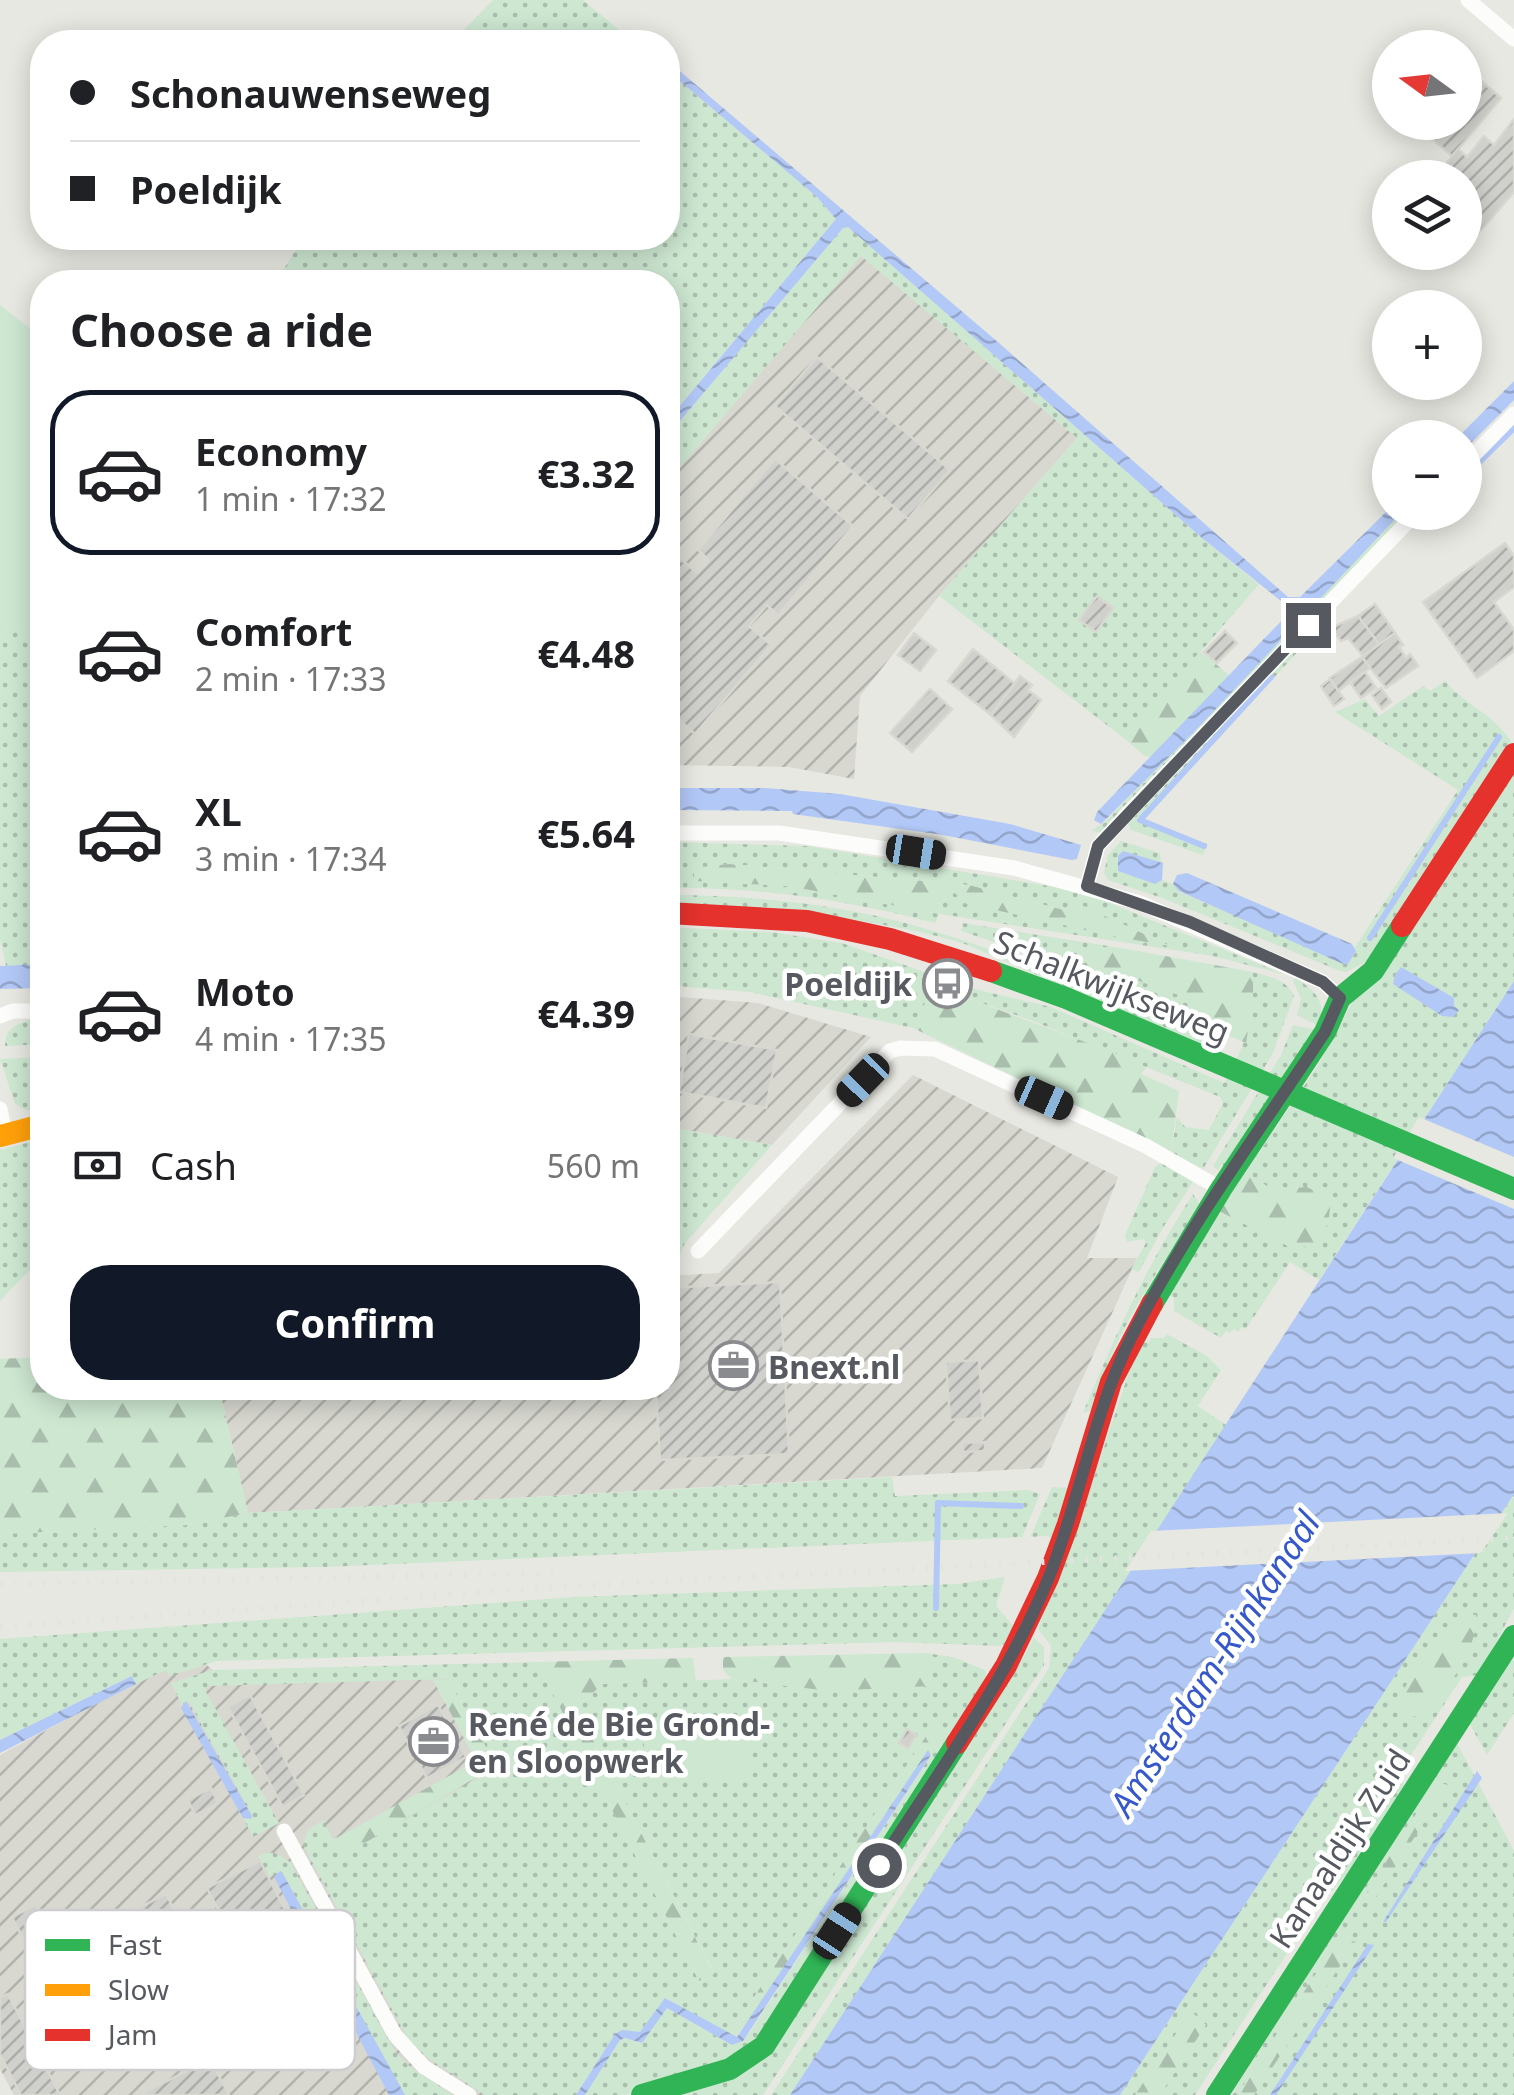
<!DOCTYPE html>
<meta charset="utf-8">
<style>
:root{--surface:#fff;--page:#f2f2f2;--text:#202124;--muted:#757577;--line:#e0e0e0;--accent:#111827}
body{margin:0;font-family:"Noto Sans",sans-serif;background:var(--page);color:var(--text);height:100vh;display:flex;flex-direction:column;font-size:38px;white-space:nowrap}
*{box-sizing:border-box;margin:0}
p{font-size:32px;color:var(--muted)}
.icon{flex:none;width:55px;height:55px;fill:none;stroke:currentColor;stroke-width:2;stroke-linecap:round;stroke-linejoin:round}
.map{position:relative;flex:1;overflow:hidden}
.side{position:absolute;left:30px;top:270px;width:650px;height:1130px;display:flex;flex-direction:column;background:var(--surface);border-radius:40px;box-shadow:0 5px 25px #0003}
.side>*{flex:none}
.top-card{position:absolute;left:30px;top:30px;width:650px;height:220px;border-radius:40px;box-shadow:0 5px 25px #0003;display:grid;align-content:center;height:220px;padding:0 40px;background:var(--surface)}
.needle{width:65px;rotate:285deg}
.controls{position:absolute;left:1372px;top:30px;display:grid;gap:20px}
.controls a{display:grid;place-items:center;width:110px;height:110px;border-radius:50%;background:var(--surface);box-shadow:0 5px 25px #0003;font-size:50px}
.end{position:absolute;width:45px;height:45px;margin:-22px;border:12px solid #575961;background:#fff;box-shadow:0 0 0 5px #fff}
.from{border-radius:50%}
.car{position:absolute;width:30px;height:60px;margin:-30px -15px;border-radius:12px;box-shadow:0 0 8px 2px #0007;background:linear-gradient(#222 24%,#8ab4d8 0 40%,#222 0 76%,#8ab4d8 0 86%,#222 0)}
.top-card b{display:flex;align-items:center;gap:35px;height:95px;font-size:38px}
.top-card b+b{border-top:2px solid var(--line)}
.top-card i{width:25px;height:25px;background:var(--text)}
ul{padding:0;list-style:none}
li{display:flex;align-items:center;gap:30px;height:165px;margin:0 20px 15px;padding:0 20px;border:5px solid transparent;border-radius:40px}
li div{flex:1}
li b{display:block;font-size:38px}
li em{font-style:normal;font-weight:700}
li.on{border-color:var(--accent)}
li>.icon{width:90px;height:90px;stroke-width:1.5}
h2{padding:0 40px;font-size:45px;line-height:120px}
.pay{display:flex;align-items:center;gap:25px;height:110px;padding:0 40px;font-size:38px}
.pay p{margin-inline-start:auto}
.button{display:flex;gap:20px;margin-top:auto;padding:20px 40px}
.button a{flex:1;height:115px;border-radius:40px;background:var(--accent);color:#fff;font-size:40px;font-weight:700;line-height:115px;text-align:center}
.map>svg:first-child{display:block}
.industrial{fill:url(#industrial-furrows)}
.grass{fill:url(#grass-dots)}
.forest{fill:url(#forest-firs)}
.green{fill:#cde7d1}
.water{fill:url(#water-waves)}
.pier{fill:#e8e8e2}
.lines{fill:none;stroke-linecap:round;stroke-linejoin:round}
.stream{stroke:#b2c8f6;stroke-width:6}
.building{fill:url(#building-hatch);stroke:#d8d8d1;stroke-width:2.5}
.street{stroke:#fcfcfb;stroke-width:15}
.fast{stroke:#30b455;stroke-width:22}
.slow{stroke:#ff9f0a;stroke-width:22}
.jam{stroke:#e5322d;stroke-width:22}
.rail{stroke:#e3e3e2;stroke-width:6;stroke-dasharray:2.5 12;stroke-linecap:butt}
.route{stroke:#575961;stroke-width:12}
.labels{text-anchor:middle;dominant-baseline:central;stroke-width:9;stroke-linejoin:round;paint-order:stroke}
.poi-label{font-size:32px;font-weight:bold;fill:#575961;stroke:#fff;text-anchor:start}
.street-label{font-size:32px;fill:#575961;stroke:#fff}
.water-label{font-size:35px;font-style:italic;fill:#3658ca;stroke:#fff}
.key{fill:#fff;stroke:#cdcdd0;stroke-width:2.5}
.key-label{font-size:28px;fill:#575961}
</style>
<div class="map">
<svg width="1514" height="2095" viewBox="0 0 1514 2095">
<defs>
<pattern id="industrial-furrows" width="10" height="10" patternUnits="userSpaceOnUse" patternTransform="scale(2.5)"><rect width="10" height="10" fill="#d8d8d1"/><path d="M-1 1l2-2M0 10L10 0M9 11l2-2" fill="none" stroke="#b2b2ad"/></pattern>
<pattern id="grass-dots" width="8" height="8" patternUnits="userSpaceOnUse" patternTransform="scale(2.5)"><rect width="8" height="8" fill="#cde7d1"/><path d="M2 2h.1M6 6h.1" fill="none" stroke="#a9bead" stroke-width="1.8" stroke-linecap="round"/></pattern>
<pattern id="forest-firs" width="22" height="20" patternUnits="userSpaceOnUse" patternTransform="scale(2.5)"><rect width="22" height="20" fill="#cde7d1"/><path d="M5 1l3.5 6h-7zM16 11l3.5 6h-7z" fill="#a9bead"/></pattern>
<pattern id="water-waves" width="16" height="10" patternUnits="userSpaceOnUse" patternTransform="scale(2.5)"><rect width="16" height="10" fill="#b2c8f6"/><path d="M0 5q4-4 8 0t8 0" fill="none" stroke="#94a5cb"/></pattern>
<pattern id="building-hatch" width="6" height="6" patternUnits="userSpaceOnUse" patternTransform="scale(2.5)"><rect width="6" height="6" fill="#d0d0cc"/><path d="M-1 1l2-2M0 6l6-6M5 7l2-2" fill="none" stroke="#acaca9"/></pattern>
</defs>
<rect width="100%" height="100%" fill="#e8e8e2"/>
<g class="industrial">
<polygon points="861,255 1077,438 939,596 860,696 854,779 789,767 668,765 668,481"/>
<polygon points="668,996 758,1003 871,1037 772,1145 668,1127"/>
<polygon points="913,1075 1118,1177 1087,1258 1137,1258 1042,1468 248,1513 219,1388 668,1388 668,1276 719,1273"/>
<polygon points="199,1659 222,1677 453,1673 503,1772 556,2095 14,2095 0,2069 0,1755 140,1680 162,1669"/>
</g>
<g class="grass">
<polygon points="493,0 583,0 634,42 452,42"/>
<polygon points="668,71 817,197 836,219 668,420 668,282 276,282 303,238 668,238"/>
<polygon points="843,227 848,227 1202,538 1257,583 1261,582 1125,739 939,596 1077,438 861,256 668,481 668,435"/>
<polygon points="1401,513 1411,513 1101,832 1091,831 1106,821"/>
<polygon points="42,629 42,964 6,966 0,938 0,631"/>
<polygon points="1307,630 1313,635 1144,820 1207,844 1203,855 1131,830 1127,822"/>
<path d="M1445,681C1464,704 1499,717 1512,744L1372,958L1347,972L1340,971L1162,898L1108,880L1104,873L1108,855L1121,841L1160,853L1161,863L1123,851L1159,879L1178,886L1180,892L1348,964L1356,951L1355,947L1458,790L1335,712L1365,699L1379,716L1423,686L1430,691Z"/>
<polygon points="1514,768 1514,981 1319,1280 1290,1262 1246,1329 1242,1327 1238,1332 1234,1329 1230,1333 1226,1331 1221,1338 1174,1311 1174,1298 1166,1293 1219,1211 1288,1246 1307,1187 1271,1189 1246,1172 1317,1067 1354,999"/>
<path d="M668,842L808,846L1080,891L1286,975L1213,956L940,914L946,894L956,893L965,903L1170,946L1079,904L1075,913L969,885L729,864L694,869V881L788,886L939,914L935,923C846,900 760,887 668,888Z"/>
<path d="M668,895C736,895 805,901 872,915C990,941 1103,995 1214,1041L1211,1049L965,944C870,914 767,914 668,905Z"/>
<polygon points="963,923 1121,948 1091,949 1088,963 1179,995 1200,1013 1213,1029 1021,951 961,931"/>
<path d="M668,927L771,932L842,943L970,988L1051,1007L1224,1083C1247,1042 1254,1019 1253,972C1269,977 1287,979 1294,996L1273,1053L1203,1169L1171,1152L1177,1117L1185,1127L1209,1130L1223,1103L1220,1097L1033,1021L956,994L928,997L913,1028L750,992L675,986L668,1001Z"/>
<path d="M1295,978C1315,990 1327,1001 1319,1026L1297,1015L1301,999L1293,981Z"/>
<path d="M34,1019H42V1044L5,1046C5,1027 17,1024 34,1019Z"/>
<polygon points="1293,1025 1316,1030 1226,1168 1221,1165 1218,1170 1213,1166 1281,1055"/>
<path d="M42,1057V1109C31,1113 25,1110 15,1104L0,1059Z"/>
<polygon points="668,1127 772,1145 685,1243 671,1276 668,1276"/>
<polygon points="42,1139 42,1257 0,1301 0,1150"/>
<polygon points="1163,1161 1193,1182 1164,1226 1139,1272 1131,1269 1146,1243 1144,1239 1127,1242 1125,1235 1155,1167"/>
<path d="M1193,1194L1201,1206C1153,1276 1117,1329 1090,1411L1083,1413C1114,1337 1148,1263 1193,1194Z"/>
<polygon points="1167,1334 1207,1356 1221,1370 1198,1406 1226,1425 790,2095 771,2095 1049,1668 1051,1646 1038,1629 1076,1531 1128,1375 1144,1341 1148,1343 1151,1338 1164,1338"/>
<polygon points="892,1477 895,1496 1028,1490 1040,1494 1022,1537 325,1567 0,1572 0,1534 188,1525 248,1513"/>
<polygon points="1052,1487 1070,1488 1054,1537 1030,1538"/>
<polygon points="1514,1494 1514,1608 1479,1675 1462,1677 1400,1772 1404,1789 1352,1868 1317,1907 1195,2095 1120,2095"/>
<polygon points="1005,1577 996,1606 1017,1630 1012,1642 999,1646 894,1642 217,1661 169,1676 166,1670 136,1684 132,1676 0,1740 0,1639 574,1597 957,1584"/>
<polygon points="1034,1638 1044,1647 1044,1665 763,2095 666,2095 731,2079 1013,1676"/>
<polygon points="925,1653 953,1657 985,1670 988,1679 754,2042 737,2056 645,2085 626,2095 585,2095 620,2040 625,2038 639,2043 667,2008 732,2045 750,2032 931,1755 928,1750 938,1736 936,1721 729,2035 666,1998 640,2032 615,2034 576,2095 485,2095 428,2058 408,2039 303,1845 308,1830 323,1820 333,1839 338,1837 346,1853 490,1771 448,1679 208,1686 205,1690 279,1823 253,1837 244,1820 252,1815 189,1702 182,1705 171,1683 212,1670 537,1662 699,1981 714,1973 576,1707 603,1684 732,1679 829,1691 932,1686"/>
<polygon points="1514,1660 1514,1713 1487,1755 1468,1721 1505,1662"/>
<polygon points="1456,1741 1514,1851 1514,2095 1231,2095"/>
<polygon points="264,1853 275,1853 290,1862 394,2050 408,2065 452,2095 405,2095 274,1874 269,1878 258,1856"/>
</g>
<g class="forest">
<polygon points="1200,651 1233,678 1155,758 1145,756 1125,739"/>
<polygon points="729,864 969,885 1075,913 1079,904 1170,946 1117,937 964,903 955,893 946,894 940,914 788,886 694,881 694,868"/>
<polygon points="1091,948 1121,948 1253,972 1253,999 1246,1043 1213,1029 1200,1013 1179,995 1088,963"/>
<polygon points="956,994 1131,1059 1146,1068 1141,1074 1179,1091 1171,1152 913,1028 928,997"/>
<polygon points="1246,1172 1271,1189 1307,1187 1331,1200 1328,1224 1311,1247 1288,1246 1219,1211"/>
<polygon points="42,1357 42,1388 219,1388 248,1513 188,1525 0,1534 0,1359"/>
<path d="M1468,1614L1476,1615C1478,1652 1444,1696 1417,1717L1403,1714C1392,1688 1443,1621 1468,1614Z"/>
<polygon points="925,1653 932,1686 829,1691 732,1679 723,1670 723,1657"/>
<polygon points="693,1658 696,1681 603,1684 576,1707 714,1974 699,1981 537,1662"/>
<polygon points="448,1679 491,1756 492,1768 346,1854 338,1837 476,1761 433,1680"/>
<polygon points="936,1721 941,1728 938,1736 767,1996 736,2037 729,2035"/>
<polygon points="1436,1782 1448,1785 1374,1900 1359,1905"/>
<polygon points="1339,1938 1356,1942 1254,2095 1237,2095"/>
<polygon points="1191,2011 1206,2025 1160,2095 1135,2095"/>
</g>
<g class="green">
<polygon points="0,305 42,338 42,629 0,631"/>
<polygon points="749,1724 753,1776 647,1783 643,1732"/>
</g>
<g class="water">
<polygon points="668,61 999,343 1288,597 1300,597 1390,508 1390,512 1401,513 1193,733 1101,824 1094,820 1097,812 1288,614 1286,605 1202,538 848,227 843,228 668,435 668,420 836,219 817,197 668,71"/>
<polygon points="1514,381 1514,400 1465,449 1465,438 1458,437"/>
<polygon points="668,788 765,788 840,794 1010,824 1081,845 1077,859 1072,860 943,835 793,814 792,811 668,810"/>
<polygon points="1123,851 1163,863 1162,880 1155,884 1118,871 1118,856"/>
<polygon points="1187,873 1352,944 1356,951 1348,964 1343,964 1179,891 1173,884 1177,875"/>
<polygon points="42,964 42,988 0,989 0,966"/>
<polygon points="1401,967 1454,998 1454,1006 1459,1010 1453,1017 1442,1016 1393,984 1395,975"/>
<polygon points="1514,981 1514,1494 1120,2095 790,2095"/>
<polygon points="132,1676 136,1684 0,1753 0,1740"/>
<polygon points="186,1701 252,1816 251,1819 243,1818 181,1708"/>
<polygon points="928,1750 931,1755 743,2041 732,2045 667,2008 642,2043 625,2038 620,2040 585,2095 576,2095 615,2034 622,2030 640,2032 665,1998 737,2037"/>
<polygon points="1477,1771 1482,1778 1386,1922 1383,1922"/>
<polygon points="280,1871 282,1872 405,2095 389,2095 274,1877"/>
<polygon points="1368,1944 1374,1945 1276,2095 1270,2095"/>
</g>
<g class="pier">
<polygon points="1419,1117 1514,1157 1514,1209 1393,1158"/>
<polygon points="1508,1513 1481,1553 1125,1571 1151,1531"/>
<polygon points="1048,1536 1034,1576 1015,1577 1029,1537"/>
</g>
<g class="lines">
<g class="stream">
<polyline points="1465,476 1514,428"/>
<polyline points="1204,846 1140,820 1271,677"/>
<polyline points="1370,938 1499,737"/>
<polyline points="936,1608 938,1503 1021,1506"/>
</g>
</g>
<g class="building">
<polygon points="1465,67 1501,98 1452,156 1413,122 1465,122"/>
<polygon points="1514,119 1514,192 1474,238 1465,230 1465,178 1434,178 1458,149 1467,157 1484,136 1494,145"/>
<polygon points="817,357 950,470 908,519 775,406"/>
<polygon points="775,459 853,526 778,615 767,605 749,626 771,645 695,734 668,710 668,548 697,573 709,560 698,550"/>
<polygon points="1505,543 1514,556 1514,587 1494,602 1514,630 1514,651 1477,678 1423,602"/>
<polygon points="1097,596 1113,608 1096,632 1079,620"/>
<polygon points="1375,604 1395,633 1379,644 1358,616"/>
<polygon points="1358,616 1379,644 1363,656 1348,638 1341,641 1334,632 1335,626"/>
<polygon points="1225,631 1237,643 1217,663 1204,652"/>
<polygon points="914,633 936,650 920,671 898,655"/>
<polygon points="1395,633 1403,645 1399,647 1406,658 1410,654 1418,666 1386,688 1362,657"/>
<polygon points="973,649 1015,684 991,715 948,681"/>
<polygon points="1362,657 1370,668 1338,691 1330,678"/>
<polygon points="1365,672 1376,688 1361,698 1350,682"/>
<polygon points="1020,676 1032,685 1028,690 1041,700 1014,737 991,715"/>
<polygon points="1330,679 1344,699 1334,706 1321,686"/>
<polygon points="1381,688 1391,702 1382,709 1372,695"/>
<polygon points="930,689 952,709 912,752 890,733"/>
<polygon points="689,1034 777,1050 766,1108 679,1092"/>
<polygon points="780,1282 789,1454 660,1460 656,1388 668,1388 668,1288"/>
<polygon points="979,1360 983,1418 950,1420 946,1362"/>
<polygon points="985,1442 985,1451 963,1452 963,1443"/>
<polygon points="250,1695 304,1795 283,1807 228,1707"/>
<polygon points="438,1705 466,1757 427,1778 399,1726"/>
<polygon points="907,1729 916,1735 908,1748 899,1743"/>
<polygon points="211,1788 218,1803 195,1815 188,1800"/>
<polygon points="260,1861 326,1990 274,2017 207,1888"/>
<polygon points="166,1894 199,1958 121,1998 141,2037 99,2059 46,1956"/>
<polygon points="36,1905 50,1932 26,1944 12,1917"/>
<polygon points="8,1994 60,2095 21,2095 0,2054 0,1998"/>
<polygon points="210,2059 229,2095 140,2095"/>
</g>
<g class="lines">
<g class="street">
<polyline points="1468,0 1514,39"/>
<polyline points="1465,464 1514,414"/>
<polyline points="668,833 779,833 1014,868 1140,903 1323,982 1340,998"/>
<polyline points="1087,886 1098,846 1128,813 1417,512"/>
<polyline points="0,1016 13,1011 42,1011"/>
<polyline points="0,1109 5,1135"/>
<polyline points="698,1251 890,1051 900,1048 935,1049 1146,1146 1221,1189"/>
<polyline points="284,1831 395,2035 424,2067 469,2095"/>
</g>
<g class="fast">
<polyline points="991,971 1066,998 1514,1189"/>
<polyline points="1152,1304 1221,1189 1325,1032 1340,998 1373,971 1402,926"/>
<polyline points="642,2095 730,2069 764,2046 957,1743"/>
<polyline points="1217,2095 1514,1636"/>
</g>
<polyline class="slow" points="0,1136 42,1125"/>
<g class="jam">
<polyline points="668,913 807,921 890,939 991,971"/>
<polyline points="1402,926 1514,754"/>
<polyline points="957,1743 1006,1666 1048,1578 1068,1524 1111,1382 1152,1304"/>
</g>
<g class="rail">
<polyline points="0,1584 560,1573"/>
<polyline points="0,1627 574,1586 1514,1538"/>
</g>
</g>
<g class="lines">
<path class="route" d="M879,1865C939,1771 1007,1680 1049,1577C1080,1500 1093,1415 1130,1340C1184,1232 1259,1132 1325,1032L1340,998L1323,982L1190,922L1087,886L1098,846L1308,625"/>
</g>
<defs>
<symbol id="bus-ring" viewBox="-11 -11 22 22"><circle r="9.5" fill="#fff" stroke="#8a8b8e" stroke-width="1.5"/><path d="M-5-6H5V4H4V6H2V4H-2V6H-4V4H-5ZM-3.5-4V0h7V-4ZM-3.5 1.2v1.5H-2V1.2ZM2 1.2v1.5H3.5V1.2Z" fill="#8a8b8e"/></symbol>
<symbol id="office-ring" viewBox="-11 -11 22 22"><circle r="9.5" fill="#fff" stroke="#8a8b8e" stroke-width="1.5"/><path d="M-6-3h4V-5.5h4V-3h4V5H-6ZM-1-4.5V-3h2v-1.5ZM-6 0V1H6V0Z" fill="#8a8b8e"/></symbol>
</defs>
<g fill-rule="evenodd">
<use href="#bus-ring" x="920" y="956" width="55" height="55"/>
<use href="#office-ring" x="706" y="1338" width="55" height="55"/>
<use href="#office-ring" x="406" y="1714" width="55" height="55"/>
</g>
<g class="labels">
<g class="poi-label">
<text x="912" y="983" text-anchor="end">Poeldijk</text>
<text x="768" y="1366">Bnext.nl</text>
<text x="468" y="1723">René de Bie Grond-<tspan x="468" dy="37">en Sloopwerk</tspan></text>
</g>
<g class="street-label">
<text transform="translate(1112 986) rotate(22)">Schalkwijkseweg</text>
<text transform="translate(1339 1848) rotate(-57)">Kanaaldijk Zuid</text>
</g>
<g class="water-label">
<text transform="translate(1214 1663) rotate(-57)">Amsterdam-Rijnkanaal</text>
</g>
</g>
<rect x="25" y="1910" width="330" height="160" rx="15" class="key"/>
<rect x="45" y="1939" width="45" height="12" fill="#30b455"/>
<rect x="45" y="1984" width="45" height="12" fill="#ff9f0a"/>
<rect x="45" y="2029" width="45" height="12" fill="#e5322d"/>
<g class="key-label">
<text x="108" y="1955">Fast</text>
<text x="108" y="2000">Slow</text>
<text x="108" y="2045">Jam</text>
</g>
</svg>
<div class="controls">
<a><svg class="needle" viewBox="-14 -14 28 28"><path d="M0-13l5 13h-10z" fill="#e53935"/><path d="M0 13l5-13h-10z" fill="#757577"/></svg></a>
<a><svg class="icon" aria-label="layers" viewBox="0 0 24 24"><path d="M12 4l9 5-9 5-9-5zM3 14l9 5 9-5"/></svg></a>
<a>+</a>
<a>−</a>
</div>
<i class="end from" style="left:879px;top:1865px"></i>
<i class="end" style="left:1308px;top:625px"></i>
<i class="car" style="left:916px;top:852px;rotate:99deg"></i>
<i class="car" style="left:863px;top:1080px;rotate:224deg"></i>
<i class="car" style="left:1044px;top:1098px;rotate:114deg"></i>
<i class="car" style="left:837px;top:1931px;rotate:33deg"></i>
<div class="top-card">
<b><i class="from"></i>Schonauwenseweg</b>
<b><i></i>Poeldijk</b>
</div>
<section class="side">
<h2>Choose a ride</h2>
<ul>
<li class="on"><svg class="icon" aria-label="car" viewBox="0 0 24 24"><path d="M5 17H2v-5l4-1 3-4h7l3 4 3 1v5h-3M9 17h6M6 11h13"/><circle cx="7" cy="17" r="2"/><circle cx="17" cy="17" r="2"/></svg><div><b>Economy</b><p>1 min · 17:32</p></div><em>€3.32</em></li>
<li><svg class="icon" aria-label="car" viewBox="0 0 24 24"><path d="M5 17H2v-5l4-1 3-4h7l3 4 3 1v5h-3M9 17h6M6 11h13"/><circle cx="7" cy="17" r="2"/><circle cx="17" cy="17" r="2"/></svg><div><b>Comfort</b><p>2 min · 17:33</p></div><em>€4.48</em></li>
<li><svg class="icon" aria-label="car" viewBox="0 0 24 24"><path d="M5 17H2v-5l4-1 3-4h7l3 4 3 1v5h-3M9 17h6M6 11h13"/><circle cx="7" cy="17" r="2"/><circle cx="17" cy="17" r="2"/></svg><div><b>XL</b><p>3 min · 17:34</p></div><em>€5.64</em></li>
<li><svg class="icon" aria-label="car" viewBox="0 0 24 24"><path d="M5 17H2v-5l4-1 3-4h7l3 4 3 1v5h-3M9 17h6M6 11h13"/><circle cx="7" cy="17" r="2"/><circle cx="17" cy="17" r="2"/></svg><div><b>Moto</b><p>4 min · 17:35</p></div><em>€4.39</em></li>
</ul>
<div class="pay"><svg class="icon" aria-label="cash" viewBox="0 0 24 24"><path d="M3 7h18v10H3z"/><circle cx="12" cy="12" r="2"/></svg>Cash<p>560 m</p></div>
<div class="button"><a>Confirm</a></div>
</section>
</div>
